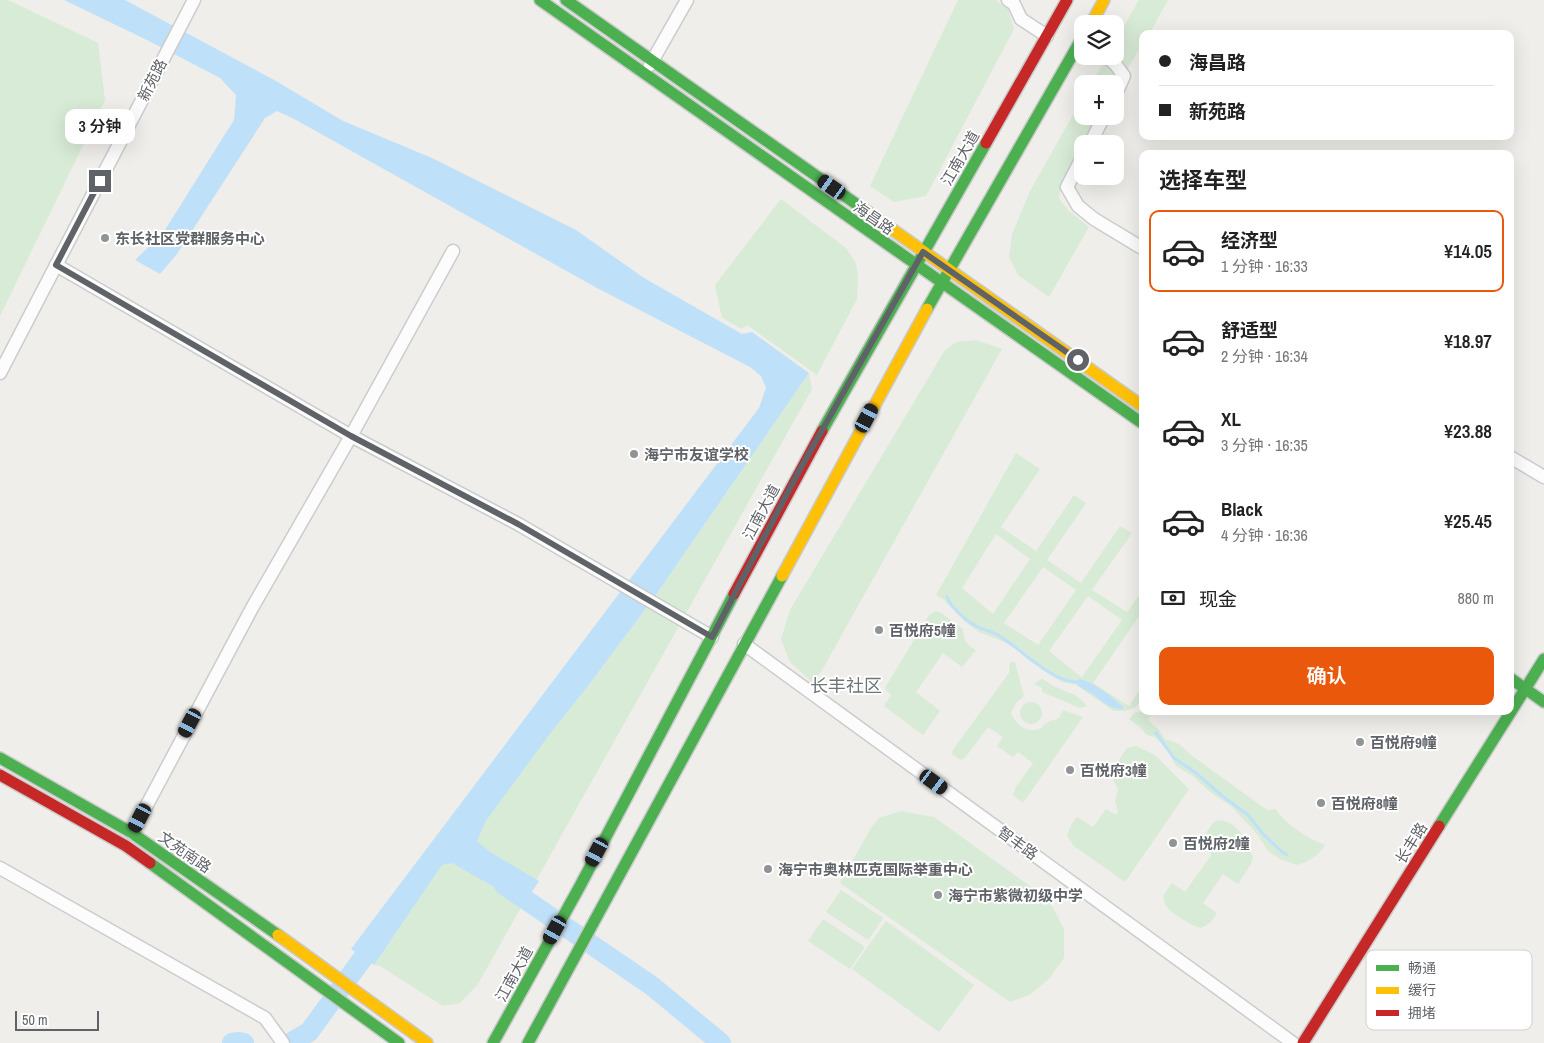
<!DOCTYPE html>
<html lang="zh">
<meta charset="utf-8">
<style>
:root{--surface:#fff;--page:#f6f6f6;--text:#222;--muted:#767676;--line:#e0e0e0;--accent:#ea580c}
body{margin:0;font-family:"Archivo Narrow","Noto Sans SC",sans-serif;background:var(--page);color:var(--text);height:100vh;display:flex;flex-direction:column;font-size:19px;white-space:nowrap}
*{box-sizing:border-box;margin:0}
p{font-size:16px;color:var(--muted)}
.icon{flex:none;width:28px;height:28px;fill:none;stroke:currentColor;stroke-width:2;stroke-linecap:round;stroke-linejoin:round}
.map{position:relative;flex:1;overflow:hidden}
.details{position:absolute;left:1139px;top:150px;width:375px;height:565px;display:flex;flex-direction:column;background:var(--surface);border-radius:10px;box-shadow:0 5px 20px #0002}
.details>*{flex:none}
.guide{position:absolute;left:1139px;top:30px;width:375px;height:110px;border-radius:10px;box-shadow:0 5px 20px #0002;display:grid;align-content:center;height:110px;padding:0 20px;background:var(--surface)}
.controls{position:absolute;left:1074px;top:15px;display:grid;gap:10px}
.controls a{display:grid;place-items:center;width:50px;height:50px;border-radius:10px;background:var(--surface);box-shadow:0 5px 20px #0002;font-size:25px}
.scale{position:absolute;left:15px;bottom:12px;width:84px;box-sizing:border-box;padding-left:5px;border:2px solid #5f6368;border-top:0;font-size:14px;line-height:18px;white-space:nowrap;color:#5f6368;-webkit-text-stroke:4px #fff;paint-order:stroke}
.end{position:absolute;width:22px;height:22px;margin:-11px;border:6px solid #5f6368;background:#fff;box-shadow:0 0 0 2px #fff}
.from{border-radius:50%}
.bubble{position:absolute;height:35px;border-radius:10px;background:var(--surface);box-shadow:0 5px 20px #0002;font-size:16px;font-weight:600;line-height:35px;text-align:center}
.car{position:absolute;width:15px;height:30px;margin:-15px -8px;border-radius:6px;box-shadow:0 0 4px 1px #0007;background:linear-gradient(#222 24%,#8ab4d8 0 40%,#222 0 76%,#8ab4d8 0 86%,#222 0)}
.guide b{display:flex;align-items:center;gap:18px;height:48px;font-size:19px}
.guide b+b{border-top:1px solid var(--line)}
.guide i{width:12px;height:12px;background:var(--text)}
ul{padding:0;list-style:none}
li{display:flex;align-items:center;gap:15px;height:82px;margin:0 10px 8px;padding:0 10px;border:2px solid transparent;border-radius:10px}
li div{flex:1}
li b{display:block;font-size:19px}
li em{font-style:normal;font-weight:600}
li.on{border-color:var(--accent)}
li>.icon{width:45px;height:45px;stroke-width:1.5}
h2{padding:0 20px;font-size:22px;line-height:60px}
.pay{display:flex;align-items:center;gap:12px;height:55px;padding:0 20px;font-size:19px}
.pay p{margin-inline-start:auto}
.action{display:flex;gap:10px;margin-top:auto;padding:10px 20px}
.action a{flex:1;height:58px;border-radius:10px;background:var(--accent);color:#fff;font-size:20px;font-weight:600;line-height:58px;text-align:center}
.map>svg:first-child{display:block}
.green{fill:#d8ebd6;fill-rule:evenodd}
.water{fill:#bfe0f9}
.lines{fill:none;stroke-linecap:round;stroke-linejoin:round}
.stream{stroke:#bfe0f9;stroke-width:3}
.river{stroke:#bfe0f9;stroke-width:20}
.street-casing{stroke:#cbcccc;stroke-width:15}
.fast-casing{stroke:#cacacb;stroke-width:14}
.slow-casing{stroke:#cacacb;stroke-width:14}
.jam-casing{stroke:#cacacb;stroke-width:14}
.street{stroke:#fdfcfc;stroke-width:12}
.fast{stroke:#4caf50;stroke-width:11}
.slow{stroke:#ffc107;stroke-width:11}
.jam{stroke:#c62828;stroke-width:11}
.route{stroke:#5f6368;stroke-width:6}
.poi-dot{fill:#919496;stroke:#fff;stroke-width:2}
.labels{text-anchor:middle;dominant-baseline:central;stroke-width:4;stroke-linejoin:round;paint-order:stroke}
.street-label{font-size:15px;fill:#5f6368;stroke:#fff}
.poi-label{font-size:15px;font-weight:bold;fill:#5f6368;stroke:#fff;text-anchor:start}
.quarter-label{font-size:18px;fill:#70757a;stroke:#fff}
.key{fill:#fff;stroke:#cfd0d2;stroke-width:1}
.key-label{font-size:14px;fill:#5f6368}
</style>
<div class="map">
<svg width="1544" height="1043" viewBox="0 0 1544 1043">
<rect width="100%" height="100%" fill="#efeeea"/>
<g class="green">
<polygon points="0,0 8,0 98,43 105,100 0,316"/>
<polygon points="958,0 995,0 1008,9 1014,29 926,196 894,202 870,186"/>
<polygon points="1139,0 1168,0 1149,34 1142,34 1142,44 1115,91 1115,84 1091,84 1107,56 1115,56 1115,42"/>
<polygon points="1082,99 1082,116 1100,116 1062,181 1059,199 1068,210 1089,227 1049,297 1018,275 1009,257 1012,234 1030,191"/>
<polygon points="781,199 846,248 856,263 858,275 857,299 817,375 747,325 742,329 722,318 715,285"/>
<polygon points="976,340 1002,349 822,670 813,683 790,662 781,639 790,610 945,350 957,342"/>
<polygon points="809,373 812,389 478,984 460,1003 443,1006 380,966 374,965 442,865 591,682 653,599"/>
<path d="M1016,453L1040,469L1001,527L1036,551L1074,495L1086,503L1047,560L1081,583L1120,526L1132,533L1092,590L1127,612L1142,591V612L1093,683L1129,706L1142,686V698L1136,707L1126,711H1114L1076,685L1062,682L1052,676L1027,659L1017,649L1002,641L979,632L964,621L943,599L936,595ZM996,534L1030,559L993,614L962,588ZM1043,567L1076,590L1038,645L1004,623ZM1088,596L1122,620L1082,677L1076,673L1049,651Z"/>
<path d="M936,611L941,613L963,629C964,641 966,644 976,650L962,667L943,653L916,692L940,711L923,735L884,706L891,695L885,688L929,615Z"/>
<path d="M1010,662H1015L1024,696L1016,703L1011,713C1016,724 1027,735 1041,728C1044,726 1043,725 1047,723C1050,720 1055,720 1059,718L1063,710L1083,717L1023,803L1013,795L1016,787L1033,763L1018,752L1013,757L997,746L1003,737L988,727L965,758L961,760L953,755L952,751L1009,673Z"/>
<path d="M1042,679C1048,682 1054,687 1060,689C1073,695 1078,694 1087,706L1080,708L1042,692V688L1034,684Z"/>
<circle cx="1031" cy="713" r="11"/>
<path d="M1144,711H1154L1148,720L1159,730L1165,739L1179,744L1191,755L1267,810L1275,809C1287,825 1307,838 1325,845L1318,854L1306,862L1297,865L1282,860L1268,851L1258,835L1232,807L1210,792L1194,777L1176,766L1167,749L1155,737L1147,735L1140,727L1129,719L1135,713Z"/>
<polygon points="1136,746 1155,755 1189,789 1125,882 1074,846 1067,836 1071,825 1077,817 1093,827 1106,809 1116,815 1118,812 1115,801 1118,789 1113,779 1108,776 1127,748"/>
<polygon points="901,811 934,817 1034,889 1052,906 1064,929 1064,958 1048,980 1029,995 1010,1002 840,883 871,828 879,818"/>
<path d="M1218,820C1238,821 1246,840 1253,857L1251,864L1238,884L1223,874L1203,903L1217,913L1210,923L1201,928C1192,926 1170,913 1165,904C1164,902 1164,898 1163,896L1172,883L1185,892L1212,854L1198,844L1213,823Z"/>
<polygon points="841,890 883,918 868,940 826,912"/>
<polygon points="823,919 865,947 850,969 808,941"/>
<polygon points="886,921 974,985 939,1032 852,969"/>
</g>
<g class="water">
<polygon points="64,0 125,0 276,81 343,121 432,158 576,230 644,278 742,334 752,332 809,373 653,599 591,682 549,735 485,822 477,841 490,852 539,881 524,904 452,863 442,865 374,965 351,949 759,408 766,388 761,376 750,367 597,288 296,120 277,111 265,118 177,254 160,274 135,260 163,233 234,120 236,95 220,78 149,41"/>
<path d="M1079,679C1089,679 1117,700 1124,708L1122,709C1105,708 1102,699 1089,692C1083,688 1080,688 1076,682Z"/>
</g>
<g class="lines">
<g class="stream">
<path d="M947,597C952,609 969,623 980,628C987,631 995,632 1001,637C1023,651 1050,680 1076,682"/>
<polyline points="1156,733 1174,758 1196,773 1221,795 1248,815 1264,835 1281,851 1287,855"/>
</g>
<g class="river">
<polyline points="504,885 652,986 721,1043"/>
<polyline points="232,1043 239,1042 244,1043"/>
<polyline points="290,1043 309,1032 379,936"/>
</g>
<defs>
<g id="street">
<polyline points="1008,0 1014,4 1021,19 1047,36"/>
<polyline points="1106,56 1116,65 1124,76 1115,96"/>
<polyline points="650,65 687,0"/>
<polyline points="1090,144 1104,116"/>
<polyline points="1082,158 1067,187 1078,206 1094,219 1142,248"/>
<polyline points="56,265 351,436 518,524 712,637"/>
<polyline points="0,373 194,0"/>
<polyline points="1510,457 1544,477"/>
<polyline points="744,644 1293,1043"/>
<polyline points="132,833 252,608 351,436 453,251"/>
<polyline points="0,868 265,1018 283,1043"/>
</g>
<g id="fast">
<polyline points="540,0 1142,423"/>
<polyline points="566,0 869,213"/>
<polyline points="927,309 1082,38"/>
<polyline points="822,431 986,143"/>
<polyline points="1510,678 1544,702"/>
<polyline points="0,758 132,833 278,935"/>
<polyline points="1439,826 1544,659"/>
<polyline points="150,863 399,1043"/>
<polyline points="493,1043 580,886 734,594"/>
<polyline points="528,1043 782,576"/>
</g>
<g id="slow">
<polyline points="1091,24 1104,0"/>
<polyline points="869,213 1142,406"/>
<polyline points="782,576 927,309"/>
<polyline points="278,935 427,1043"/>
</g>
<g id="jam">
<polyline points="986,143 1067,0"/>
<polyline points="734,594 822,431"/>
<polyline points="0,775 126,846 150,863"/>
<polyline points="1303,1043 1439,826"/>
</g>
</defs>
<use href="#street" class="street-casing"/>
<use href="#fast" class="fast-casing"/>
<use href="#slow" class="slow-casing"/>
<use href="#jam" class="jam-casing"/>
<use href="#street" class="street"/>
<use href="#fast" class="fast"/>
<use href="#slow" class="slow"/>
<use href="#jam" class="jam"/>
</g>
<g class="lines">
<polyline class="route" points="100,181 56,265 351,436 518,524 712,637 799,471 923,252 1078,360"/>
</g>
<g class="poi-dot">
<circle cx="105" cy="238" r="5"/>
<circle cx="634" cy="454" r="5"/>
<circle cx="879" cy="630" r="5"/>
<circle cx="1360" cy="742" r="5"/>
<circle cx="1070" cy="770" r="5"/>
<circle cx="1321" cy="803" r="5"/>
<circle cx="1173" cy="843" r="5"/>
<circle cx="768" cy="869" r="5"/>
<circle cx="938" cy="895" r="5"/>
</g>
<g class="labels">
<g class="street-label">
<text transform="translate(152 80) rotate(-63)">新苑路</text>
<text transform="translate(960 158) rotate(-60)">江南大道</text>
<text transform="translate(874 218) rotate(35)">海昌路</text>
<text transform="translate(761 512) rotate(-62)">江南大道</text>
<text transform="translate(1018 843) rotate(36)">智丰路</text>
<text transform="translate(1411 843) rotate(-58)">长丰路</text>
<text transform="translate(185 852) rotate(35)">文苑南路</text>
<text transform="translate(514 974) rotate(-61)">江南大道</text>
</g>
<g class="poi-label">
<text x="115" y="238">东长社区党群服务中心</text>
<text x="644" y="454">海宁市友谊学校</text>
<text x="889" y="630">百悦府5幢</text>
<text x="1370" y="742">百悦府9幢</text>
<text x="1080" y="770">百悦府3幢</text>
<text x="1331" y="803">百悦府8幢</text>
<text x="1183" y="843">百悦府2幢</text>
<text x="778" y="869">海宁市奥林匹克国际举重中心</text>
<text x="948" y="895">海宁市紫微初级中学</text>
</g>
<g class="quarter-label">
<text x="846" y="685">长丰社区</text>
</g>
</g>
<rect x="1366" y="950" width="166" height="80" rx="8" class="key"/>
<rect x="1376" y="965" width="23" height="6" fill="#4caf50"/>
<rect x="1376" y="987" width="23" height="7" fill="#ffc107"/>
<rect x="1376" y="1010" width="23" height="6" fill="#c62828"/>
<g class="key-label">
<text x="1408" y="973">畅通</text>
<text x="1408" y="995">缓行</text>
<text x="1408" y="1018">拥堵</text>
</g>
</svg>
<div class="controls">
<a><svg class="icon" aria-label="layers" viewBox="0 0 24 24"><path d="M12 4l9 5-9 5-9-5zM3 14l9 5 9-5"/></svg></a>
<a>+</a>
<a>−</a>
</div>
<div class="scale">50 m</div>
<i class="end from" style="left:1078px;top:360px"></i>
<i class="end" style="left:100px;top:181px"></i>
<div class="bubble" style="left:65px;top:109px;width:70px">3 分钟</div>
<i class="car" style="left:832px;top:187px;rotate:305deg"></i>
<i class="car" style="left:867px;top:418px;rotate:28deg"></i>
<i class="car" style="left:190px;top:723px;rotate:208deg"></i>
<i class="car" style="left:934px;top:782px;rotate:126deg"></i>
<i class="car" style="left:140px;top:818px;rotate:208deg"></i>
<i class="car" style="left:597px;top:852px;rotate:208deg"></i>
<i class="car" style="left:555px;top:930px;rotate:209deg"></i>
<div class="guide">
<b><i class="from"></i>海昌路</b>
<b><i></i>新苑路</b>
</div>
<section class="details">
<h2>选择车型</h2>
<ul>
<li class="on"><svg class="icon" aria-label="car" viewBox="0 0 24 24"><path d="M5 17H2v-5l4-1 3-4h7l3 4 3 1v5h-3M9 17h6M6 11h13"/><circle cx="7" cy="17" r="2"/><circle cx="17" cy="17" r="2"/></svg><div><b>经济型</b><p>1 分钟 · 16:33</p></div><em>¥14.05</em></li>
<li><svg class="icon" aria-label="car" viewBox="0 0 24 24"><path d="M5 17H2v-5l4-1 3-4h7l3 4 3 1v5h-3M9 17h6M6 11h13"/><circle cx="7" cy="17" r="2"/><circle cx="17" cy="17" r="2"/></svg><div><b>舒适型</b><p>2 分钟 · 16:34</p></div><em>¥18.97</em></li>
<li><svg class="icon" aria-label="car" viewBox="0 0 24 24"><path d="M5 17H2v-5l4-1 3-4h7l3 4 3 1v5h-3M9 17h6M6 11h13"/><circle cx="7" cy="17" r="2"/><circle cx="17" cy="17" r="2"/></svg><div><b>XL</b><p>3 分钟 · 16:35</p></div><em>¥23.88</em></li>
<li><svg class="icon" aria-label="car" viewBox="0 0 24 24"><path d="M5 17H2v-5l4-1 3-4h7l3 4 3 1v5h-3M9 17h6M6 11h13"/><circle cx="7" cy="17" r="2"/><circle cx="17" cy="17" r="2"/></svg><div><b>Black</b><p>4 分钟 · 16:36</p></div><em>¥25.45</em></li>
</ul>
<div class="pay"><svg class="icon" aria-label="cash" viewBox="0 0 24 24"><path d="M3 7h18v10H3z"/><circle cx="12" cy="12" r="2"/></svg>现金<p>880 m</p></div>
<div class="action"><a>确认</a></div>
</section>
</div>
